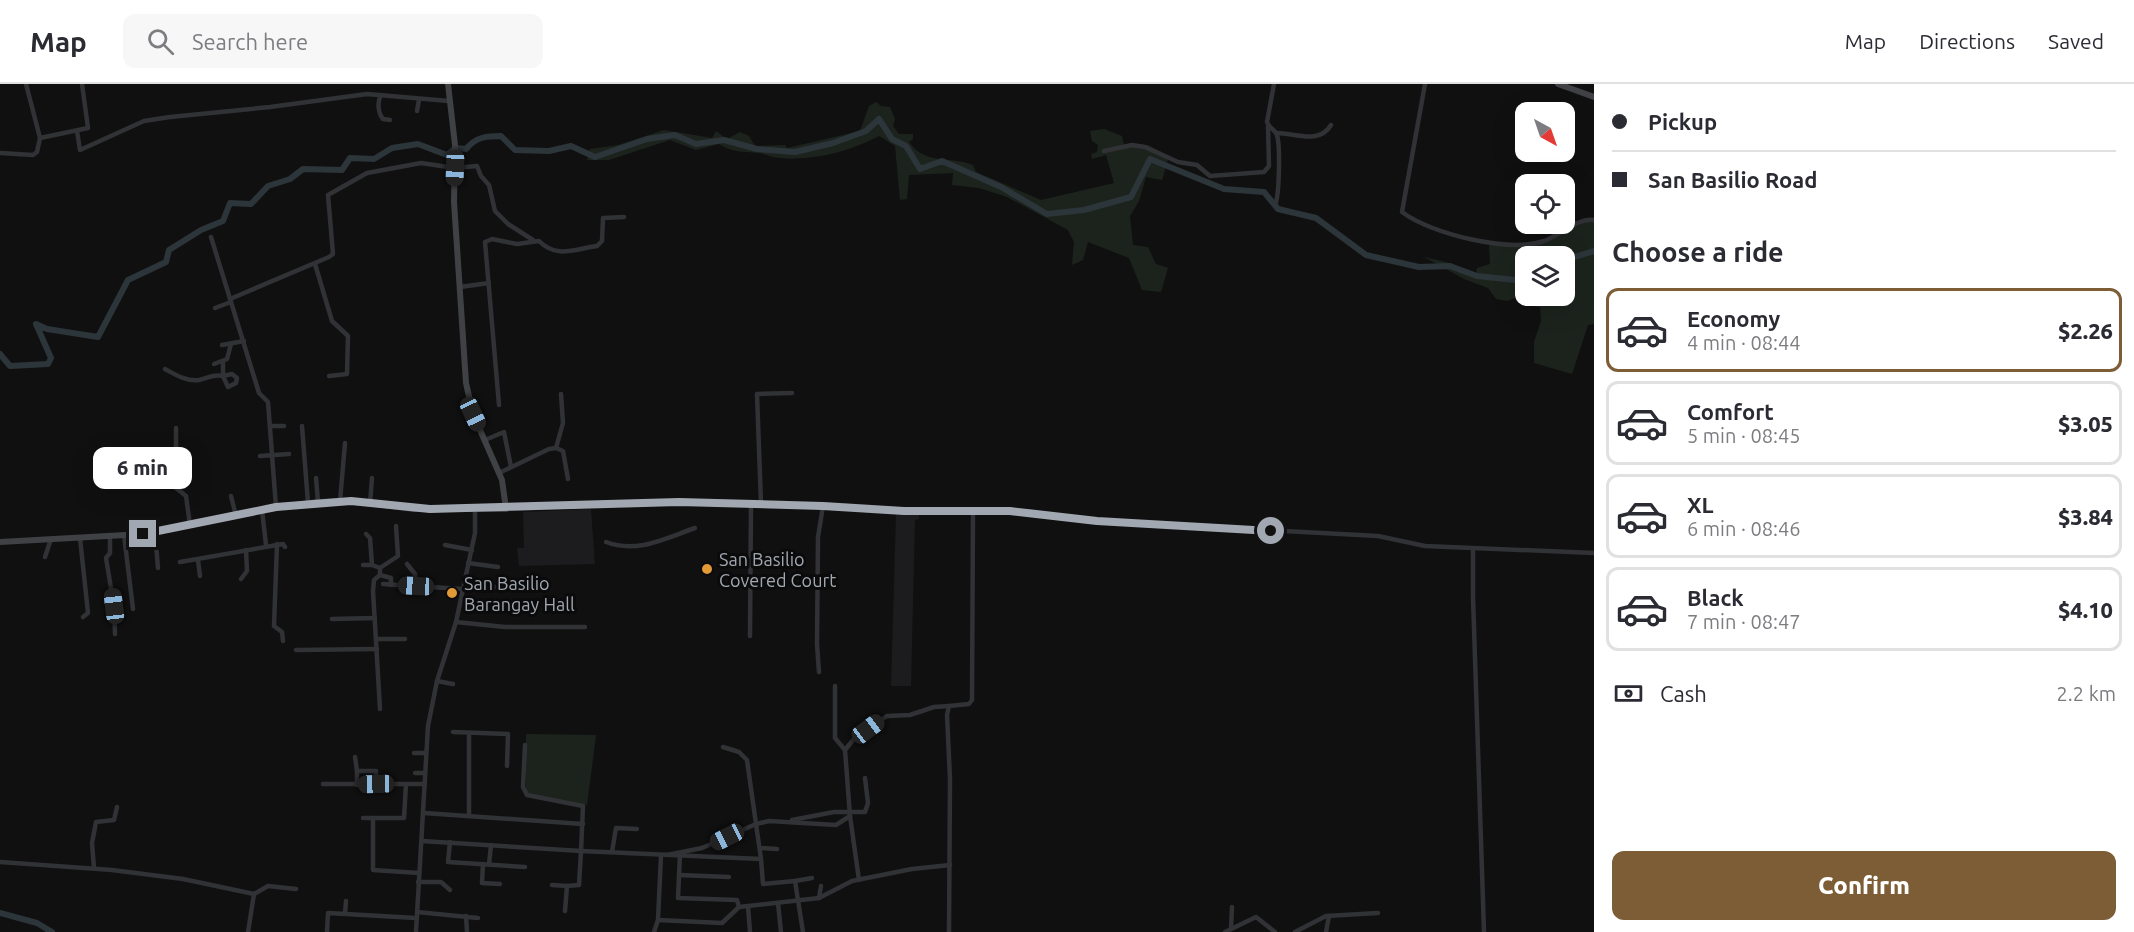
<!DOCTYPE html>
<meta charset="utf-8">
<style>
:root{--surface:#fff;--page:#f7f7f7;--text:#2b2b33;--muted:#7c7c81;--line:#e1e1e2;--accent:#7d5d35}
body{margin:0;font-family:Ubuntu,sans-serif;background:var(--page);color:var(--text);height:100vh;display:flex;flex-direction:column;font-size:22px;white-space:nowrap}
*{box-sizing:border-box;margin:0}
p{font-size:20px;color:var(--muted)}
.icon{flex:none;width:33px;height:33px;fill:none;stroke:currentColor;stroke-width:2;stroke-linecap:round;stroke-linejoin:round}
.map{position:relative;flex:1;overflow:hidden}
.sheet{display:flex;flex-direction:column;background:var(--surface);width:540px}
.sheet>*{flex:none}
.banner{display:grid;align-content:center;height:132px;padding:0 18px;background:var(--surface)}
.needle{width:39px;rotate:140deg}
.fabs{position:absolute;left:1515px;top:18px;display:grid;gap:12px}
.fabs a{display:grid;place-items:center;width:60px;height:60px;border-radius:12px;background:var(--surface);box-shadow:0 6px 24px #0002;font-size:30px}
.end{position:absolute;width:27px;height:27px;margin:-14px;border:8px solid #a2a8b1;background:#111;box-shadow:0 0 0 3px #111}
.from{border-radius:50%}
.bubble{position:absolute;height:42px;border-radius:12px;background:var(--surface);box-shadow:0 6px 24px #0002;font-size:20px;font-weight:800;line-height:42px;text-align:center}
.car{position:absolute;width:18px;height:36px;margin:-18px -9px;border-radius:8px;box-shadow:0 0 4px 2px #0007;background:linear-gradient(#222 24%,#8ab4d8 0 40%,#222 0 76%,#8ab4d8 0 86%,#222 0)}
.banner b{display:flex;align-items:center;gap:21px;height:57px;font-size:22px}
.banner b+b{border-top:2px solid var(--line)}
.banner i{width:15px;height:15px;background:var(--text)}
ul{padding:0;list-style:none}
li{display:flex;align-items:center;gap:18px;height:84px;margin:0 12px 9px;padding:0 6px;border:3px solid var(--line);border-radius:12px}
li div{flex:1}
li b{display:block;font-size:22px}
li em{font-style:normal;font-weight:800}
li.selected{border-color:var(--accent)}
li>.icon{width:54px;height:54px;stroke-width:1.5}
h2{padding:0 18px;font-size:27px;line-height:72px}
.pay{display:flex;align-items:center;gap:15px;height:66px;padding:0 18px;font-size:22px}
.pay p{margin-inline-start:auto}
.action{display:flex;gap:12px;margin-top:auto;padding:12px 18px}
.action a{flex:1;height:69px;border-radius:12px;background:var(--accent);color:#fff;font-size:24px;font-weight:800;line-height:69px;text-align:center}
header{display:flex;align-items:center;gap:36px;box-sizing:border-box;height:84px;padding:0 30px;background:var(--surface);border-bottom:2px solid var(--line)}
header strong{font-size:28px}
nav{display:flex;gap:33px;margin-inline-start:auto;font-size:21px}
.search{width:420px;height:54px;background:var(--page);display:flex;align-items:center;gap:15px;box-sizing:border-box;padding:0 21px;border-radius:12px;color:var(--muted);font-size:22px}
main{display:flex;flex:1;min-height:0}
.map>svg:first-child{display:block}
.built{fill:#1c1c1e}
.green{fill:#1c231d;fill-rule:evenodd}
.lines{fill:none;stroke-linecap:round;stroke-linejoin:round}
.river{stroke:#2c353a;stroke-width:6}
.street{stroke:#313236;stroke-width:4.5}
.secondary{stroke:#3f4145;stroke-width:6}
.route{stroke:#a2a8b1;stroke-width:8}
.poi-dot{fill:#e29a37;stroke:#0b0b0c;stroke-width:2}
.labels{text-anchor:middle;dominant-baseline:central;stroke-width:6;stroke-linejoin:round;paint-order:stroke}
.poi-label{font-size:18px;fill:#a2a8b1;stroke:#0b0b0c;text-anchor:start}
</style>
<header>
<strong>Map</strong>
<div class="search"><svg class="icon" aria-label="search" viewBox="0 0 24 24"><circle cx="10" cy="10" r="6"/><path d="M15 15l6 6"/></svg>Search here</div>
<nav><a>Map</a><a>Directions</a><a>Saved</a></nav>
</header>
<main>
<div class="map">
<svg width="1594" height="848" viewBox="0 0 1594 848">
<rect width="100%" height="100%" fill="#101011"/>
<g class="built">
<polygon points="591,425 595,480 519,482 517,464 524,464 523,428"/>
<polygon points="896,429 919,430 919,435 915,436 911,602 891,602"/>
</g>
<g class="green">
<path d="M876,18L881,22L890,23L895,35L893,42L899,50H913V55L909,58C925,81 949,72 973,81L976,88L1041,116L1114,99L1106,71L1092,75L1091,70L1097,68L1098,61L1092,57L1090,47L1104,45L1122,52L1124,61H1148L1169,72L1162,96L1146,93L1139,117L1130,132L1133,161L1148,163L1156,180L1168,184L1161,208L1142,206L1129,174L1088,158L1083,176L1072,181L1074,158L1068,146L1007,113L979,104L952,101L953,89L909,91L907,115L900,116L895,62L879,52C851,67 814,77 781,74C773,74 766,70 758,69C743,67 733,69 719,60L696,66L670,56L609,76H587L590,65L618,61L664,46L712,54L716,47L727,55L740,48L749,52L755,62L785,61L787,64L860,47L869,22Z"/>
<path d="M1582,137H1594V240L1588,241L1572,290L1534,279V258L1541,237L1540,223L1523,221V211L1507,217L1496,215L1488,204L1464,195L1424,173L1446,178L1476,191L1477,184L1490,180L1489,161C1534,159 1543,162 1582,137ZM1526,172H1564V212H1526Z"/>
<polygon points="526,650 596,651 587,721 531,712 526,708"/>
</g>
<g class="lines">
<g class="river">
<polyline points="1564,176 1594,167"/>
<path d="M0,270L10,282L48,280L51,274L36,240L47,245L98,253L128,196L166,178L169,166L201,146L223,137L230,119L251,120L268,102L290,95L303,85L342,86L350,74L374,75L392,64L418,60L447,71L455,64L466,65C476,53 486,52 501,52L515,66L549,67L571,62L595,73L647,55L675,51L696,60L724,56L757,65L795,68L833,59L866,47L879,35L892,55L906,62L920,85L942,77L1001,103L1047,130L1084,126L1131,113L1150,75L1224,105L1264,108L1278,125L1316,134L1366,171L1419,183L1450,182L1477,192L1515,196L1526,191"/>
<polyline points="0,829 37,839 52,848"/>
</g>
<g class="street">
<polyline points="26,0 40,54"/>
<path d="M1274,0L1267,38C1269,44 1273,44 1276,49C1281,57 1279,108 1276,118"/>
<path d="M1425,0L1402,128C1431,150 1509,169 1544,157C1560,151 1577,134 1594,136"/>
<path d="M381,11C377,18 378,29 383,35L390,36"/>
<polyline points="417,27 419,16"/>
<polyline points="77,47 80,66 144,37 170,33 270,23 367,10 449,17"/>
<path d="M1277,49C1295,49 1319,61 1331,41"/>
<polyline points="1104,67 1132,61 1145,63 1178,78 1197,81 1210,92 1264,88 1269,82 1268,42"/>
<polyline points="0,69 33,71 37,68 40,54 88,44 82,0"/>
<polyline points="211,153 259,309 268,318 276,423"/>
<polyline points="315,180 332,237 348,252 347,290 329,292"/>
<polyline points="460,203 489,199"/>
<polyline points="230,215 329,173 333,170 328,111 367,89 421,79 455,84 477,82 481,92 489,101 495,127 508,140 533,156"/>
<polyline points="215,224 231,218"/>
<polyline points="222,261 244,257"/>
<polyline points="214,280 227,275 231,260"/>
<path d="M165,285C174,290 187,298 199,296C208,294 213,290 223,292L228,303L236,299L237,294L232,290L223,292V278"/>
<path d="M499,321L485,158L492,155L517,160L539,157C557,175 574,165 597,162L602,157L603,134L624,133"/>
<polyline points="270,342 284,342"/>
<polyline points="302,342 308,419"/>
<polyline points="176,344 176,404 186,412 190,441"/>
<polyline points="485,356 504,348 511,383"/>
<polyline points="556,364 563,367 568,395"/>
<polyline points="260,372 289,370"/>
<polyline points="499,389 549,365 556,364 563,339 561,310"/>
<polyline points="316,394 318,418"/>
<polyline points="231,412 236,432"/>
<polyline points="340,417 345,359"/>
<polyline points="370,420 372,394"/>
<polyline points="761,420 757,310 792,309"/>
<polyline points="506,425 679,418 823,422 904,427 1010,427 1097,437 1378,452 1425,462 1594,469"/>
<polyline points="262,426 266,461"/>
<polyline points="155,448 158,484"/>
<polyline points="366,450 370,454 372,481 380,484 380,491 391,494 391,501"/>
<polyline points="124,451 133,525"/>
<polyline points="110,452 110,469 106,474 114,522 115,550"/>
<polyline points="80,454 88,529 83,533"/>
<path d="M606,458C637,470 666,454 695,444"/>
<polyline points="277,460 274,542 282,548 283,557"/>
<polyline points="445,461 472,466"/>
<polyline points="1473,464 1473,513 1484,848"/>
<polyline points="45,473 51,455"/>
<polyline points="198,476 200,492"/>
<polyline points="180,478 283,460 285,463"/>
<polyline points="468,479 498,483"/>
<polyline points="407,480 415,490 416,502"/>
<polyline points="363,481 372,481"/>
<polyline points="380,484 398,472 396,442"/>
<polyline points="380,491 374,496 373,507 380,625"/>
<polyline points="241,495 247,487 246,466"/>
<polyline points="464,498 496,503"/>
<polyline points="383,500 462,505"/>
<polyline points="332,535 375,534"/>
<polyline points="456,538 505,543 585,543"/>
<polyline points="750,552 751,420"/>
<polyline points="376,555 405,555"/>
<polyline points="296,566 377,565"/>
<polyline points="819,588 817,560 818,453 823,422"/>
<polyline points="437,597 453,600"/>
<polyline points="835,602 835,654 845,666"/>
<polyline points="453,648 508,650 507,682"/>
<polyline points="469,649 469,732"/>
<polyline points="414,669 426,669"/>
<polyline points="355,673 357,687"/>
<polyline points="415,689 425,689"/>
<polyline points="323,700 425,700"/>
<polyline points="357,701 357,687 376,687 376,700"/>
<polyline points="424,729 583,740"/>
<polyline points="363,734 404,734 406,700"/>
<polyline points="373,734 373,786 419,789"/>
<polyline points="792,736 834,728 865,728 868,719 865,694"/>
<polyline points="422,757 581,767 583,722 527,711 523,703 525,661"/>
<polyline points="450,758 448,778 525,783"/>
<polyline points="760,764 777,765"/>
<polyline points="612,768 616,744 637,745"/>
<polyline points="680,770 678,814 737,816 739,823"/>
<polyline points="667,771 702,764 756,740 747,676 739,668 723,663"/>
<polyline points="761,775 756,740 769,737 836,741 850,732"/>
<polyline points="0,778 112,786 183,795 254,810"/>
<polyline points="483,780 482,799 500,800"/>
<polyline points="489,780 491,761"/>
<polyline points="94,784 92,759 96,738 114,736 117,723"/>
<polyline points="679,791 729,793"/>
<polyline points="859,796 850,732 845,666 853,656 887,632 910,631 934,623 949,622"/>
<polyline points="795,797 812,794"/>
<polyline points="418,798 441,798 450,806"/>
<polyline points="552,801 567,802"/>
<polyline points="819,814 821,802"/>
<polyline points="778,819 781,848"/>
<polyline points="748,822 750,848"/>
<polyline points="565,827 567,802 579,801 581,767 761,775 763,800 795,797 803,848"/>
<polyline points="417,828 478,834"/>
<polyline points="345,829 346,817"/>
<polyline points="466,832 467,848"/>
<polyline points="658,836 722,839 739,823 819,814 852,797 912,785 950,781"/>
<polyline points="1231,844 1232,823"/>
<polyline points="248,848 254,810 268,802 296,805"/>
<polyline points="327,848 328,829 416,834"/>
<polyline points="416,848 428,642 437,597 456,538 475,449 475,425"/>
<polyline points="654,848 658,836 661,771"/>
<polyline points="949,848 950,695 947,631 949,622 969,620 972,616 973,429"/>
<polyline points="1225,848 1256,833 1275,848"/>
<polyline points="1295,848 1326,832 1378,829"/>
<polyline points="1326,848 1329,832"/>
</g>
<g class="secondary">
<polyline points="1558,0 1594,13"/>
<polyline points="0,458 143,450 265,425 318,418 351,417 414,425 506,425 502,396 473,330 466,299 454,118 455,61 448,0"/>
</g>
</g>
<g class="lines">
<polyline class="route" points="143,450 276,423 351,417 430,425 679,418 823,422 904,427 1010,427 1097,437 1271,447"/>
</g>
<g class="poi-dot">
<circle cx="707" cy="485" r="6"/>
<circle cx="452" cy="509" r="6"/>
</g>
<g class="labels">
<g class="poi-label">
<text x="719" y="475">San Basilio<tspan x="719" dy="21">Covered Court</tspan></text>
<text x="464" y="499">San Basilio<tspan x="464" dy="21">Barangay Hall</tspan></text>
</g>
</g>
</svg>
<div class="fabs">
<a><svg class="needle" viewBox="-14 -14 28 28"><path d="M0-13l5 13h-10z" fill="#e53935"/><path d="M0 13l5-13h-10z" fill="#7c7c81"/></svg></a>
<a><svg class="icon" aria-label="locate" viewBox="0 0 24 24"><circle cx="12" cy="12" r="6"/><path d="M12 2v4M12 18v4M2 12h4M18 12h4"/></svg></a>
<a><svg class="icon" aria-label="layers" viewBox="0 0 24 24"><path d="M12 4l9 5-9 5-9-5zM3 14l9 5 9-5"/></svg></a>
</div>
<i class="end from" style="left:1271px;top:447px"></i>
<i class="end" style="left:143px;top:450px"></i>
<div class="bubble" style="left:93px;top:363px;width:99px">6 min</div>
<i class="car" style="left:455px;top:84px;rotate:182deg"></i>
<i class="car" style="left:473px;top:330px;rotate:155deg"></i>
<i class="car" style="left:416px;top:502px;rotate:273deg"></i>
<i class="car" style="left:114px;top:522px;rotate:353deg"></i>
<i class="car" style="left:868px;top:645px;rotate:53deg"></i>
<i class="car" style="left:376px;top:700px;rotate:269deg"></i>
<i class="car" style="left:727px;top:753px;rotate:243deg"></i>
</div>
<section class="sheet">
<div class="banner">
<b><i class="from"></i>Pickup</b>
<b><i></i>San Basilio Road</b>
</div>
<h2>Choose a ride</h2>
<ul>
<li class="selected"><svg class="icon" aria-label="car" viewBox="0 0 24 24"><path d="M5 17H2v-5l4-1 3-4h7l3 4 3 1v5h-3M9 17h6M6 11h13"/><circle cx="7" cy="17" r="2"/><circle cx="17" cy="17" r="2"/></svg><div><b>Economy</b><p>4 min · 08:44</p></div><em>$2.26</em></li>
<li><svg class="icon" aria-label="car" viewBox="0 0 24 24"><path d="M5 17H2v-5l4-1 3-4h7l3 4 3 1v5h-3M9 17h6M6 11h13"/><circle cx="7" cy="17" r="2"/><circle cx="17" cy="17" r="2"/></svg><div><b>Comfort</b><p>5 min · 08:45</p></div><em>$3.05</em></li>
<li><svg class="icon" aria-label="car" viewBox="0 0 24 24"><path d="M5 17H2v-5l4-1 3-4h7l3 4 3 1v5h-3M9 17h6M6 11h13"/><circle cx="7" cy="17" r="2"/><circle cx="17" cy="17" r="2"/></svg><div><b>XL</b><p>6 min · 08:46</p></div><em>$3.84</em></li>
<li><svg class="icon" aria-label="car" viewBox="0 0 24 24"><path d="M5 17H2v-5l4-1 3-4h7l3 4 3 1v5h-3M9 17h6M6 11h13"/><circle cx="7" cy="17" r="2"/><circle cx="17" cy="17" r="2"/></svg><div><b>Black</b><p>7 min · 08:47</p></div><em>$4.10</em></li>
</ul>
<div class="pay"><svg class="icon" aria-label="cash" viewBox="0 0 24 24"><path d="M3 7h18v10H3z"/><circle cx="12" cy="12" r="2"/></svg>Cash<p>2.2 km</p></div>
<div class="action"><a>Confirm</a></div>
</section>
</main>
